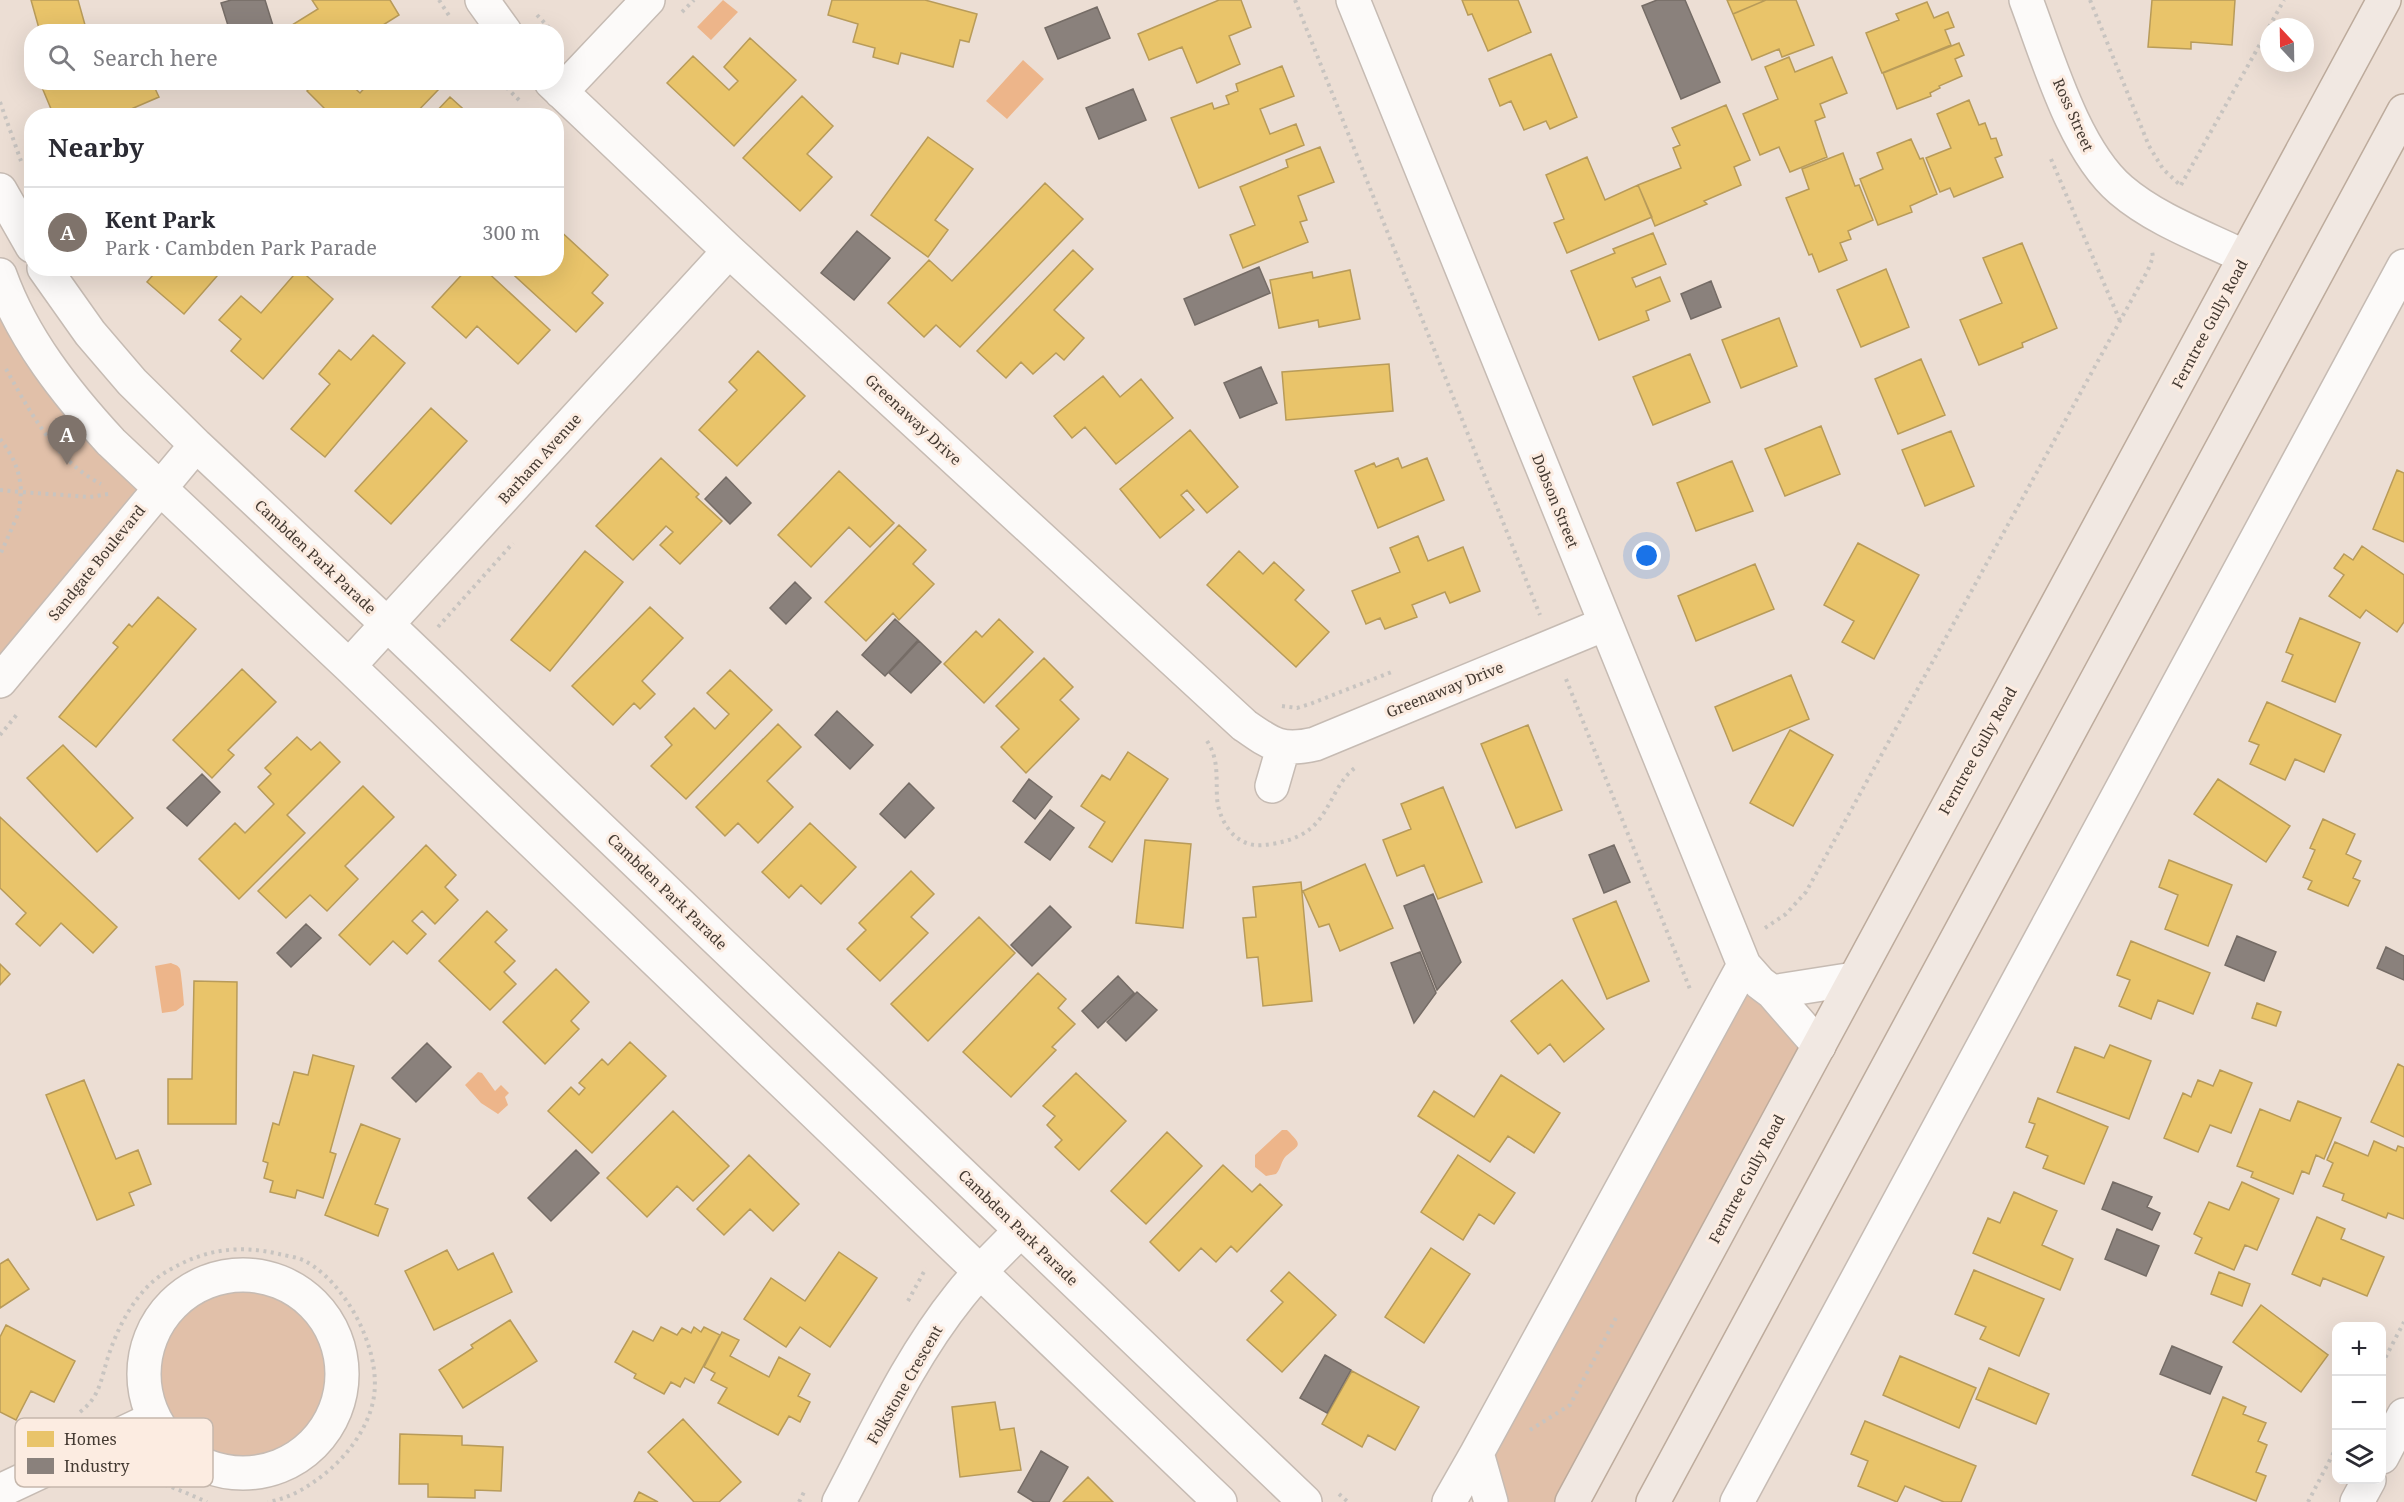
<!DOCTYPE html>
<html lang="en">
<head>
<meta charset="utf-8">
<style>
  :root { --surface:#fff; --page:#f2f2f3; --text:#2b2b33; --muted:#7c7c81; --line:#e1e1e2; --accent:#7f736b }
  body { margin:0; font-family:"Noto Serif",serif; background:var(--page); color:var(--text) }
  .controls { position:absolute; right:18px; bottom:18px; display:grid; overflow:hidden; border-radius:12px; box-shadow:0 6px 24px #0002 }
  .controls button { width:54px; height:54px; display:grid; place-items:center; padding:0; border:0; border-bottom:2px solid var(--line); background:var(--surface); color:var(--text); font:30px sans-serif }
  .compass { position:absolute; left:2260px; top:18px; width:54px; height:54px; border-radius:50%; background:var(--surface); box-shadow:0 6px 24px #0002; rotate:338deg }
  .you { position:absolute; left:1647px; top:556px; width:21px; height:21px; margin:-15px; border:4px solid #fff; border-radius:50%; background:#1a73e8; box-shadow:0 0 0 9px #1a73e833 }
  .badge { display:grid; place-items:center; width:39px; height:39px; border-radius:50%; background:var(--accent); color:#fff; font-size:20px; font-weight:700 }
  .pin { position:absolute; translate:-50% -50px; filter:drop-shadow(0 2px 3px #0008) }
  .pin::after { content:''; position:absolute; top:32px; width:21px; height:18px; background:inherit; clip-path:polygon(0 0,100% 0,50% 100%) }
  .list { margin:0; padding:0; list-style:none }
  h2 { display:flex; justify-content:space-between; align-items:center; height:78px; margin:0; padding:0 24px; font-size:26px }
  h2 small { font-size:20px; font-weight:400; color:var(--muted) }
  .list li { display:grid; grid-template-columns:39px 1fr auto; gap:18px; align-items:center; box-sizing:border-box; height:90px; padding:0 24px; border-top:2px solid var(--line) }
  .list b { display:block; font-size:22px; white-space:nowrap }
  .list p { margin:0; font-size:20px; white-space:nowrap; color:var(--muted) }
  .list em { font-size:20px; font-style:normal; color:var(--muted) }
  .icon { flex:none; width:33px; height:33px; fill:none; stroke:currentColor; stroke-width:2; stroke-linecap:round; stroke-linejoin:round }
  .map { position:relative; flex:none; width:2404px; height:1502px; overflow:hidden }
  .search { position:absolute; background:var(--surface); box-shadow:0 6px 24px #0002; left:24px; top:24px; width:540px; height:66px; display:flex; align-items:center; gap:15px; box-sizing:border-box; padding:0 21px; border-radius:24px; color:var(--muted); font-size:22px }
  .panel { position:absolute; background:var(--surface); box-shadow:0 6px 24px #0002; left:24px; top:108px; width:540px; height:168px; border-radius:24px }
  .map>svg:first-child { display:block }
</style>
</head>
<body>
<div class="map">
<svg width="2404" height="1502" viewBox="0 0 2404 1502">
  <rect width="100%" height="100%" fill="#ecded4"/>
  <path fill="#e1c0a9" d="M0 275 158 488 0 681Z
    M1744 965 1819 1046 1572 1502H1491L1477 1453Z
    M144 1374a99 99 0 1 1 198 0a99 99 0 1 1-198 0Z"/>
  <path fill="#edb58a" d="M723 0 738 12 711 40 697 27Z
    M1023 60 1044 79 1007 119 986 101Z
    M171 963C175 965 178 965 180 969 181 972 184 1001 184 1005L176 1011 162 1013 155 966Z
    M478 1072 482 1073 495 1091 501 1085 509 1093 505 1097 508 1105 498 1114 481 1103 465 1085Z
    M1282 1130H1287C1303 1146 1300 1144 1286 1156 1281 1161 1281 1169 1276 1174L1266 1176 1255 1167V1155Z"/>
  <path fill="#e9c46a" stroke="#b89b59" stroke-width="1.5" d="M31 0H78L87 32H40Z
    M312 0H390L399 15 372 32H296L292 25 318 9Z
    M832 0H925L977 14 969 42 960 40 953 67 901 53 898 64 873 57 875 48 853 42 858 24 828 15Z
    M1219 0H1241L1251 27 1229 36 1240 64 1197 83 1182 47 1149 60 1138 34Z
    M1462 0H1518L1531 32 1488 51 1472 14 1468 15Z
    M1727 0H1766L1733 14Z
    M1766 0H1796L1814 45 1782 57 1779 49 1752 60 1733 14Z
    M2152 0H2235L2232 45 2191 42V49L2148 47Z
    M1927 2 1934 18 1948 12 1954 27 1945 30 1951 45 1882 73 1866 33 1899 20 1896 14Z
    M750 38 796 80 734 146 667 83 693 56 729 90 738 81 724 67Z
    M1959 43 1964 55 1955 59 1962 76 1939 86 1940 88 1930 93 1931 96 1897 109 1883 73Z
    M1551 54 1577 117 1550 129 1546 121 1524 130 1511 101 1500 106 1489 79Z
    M1789 57 1795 72 1832 57 1847 93 1820 104 1825 117 1815 121 1827 157 1790 172 1779 147 1760 155 1743 114 1778 99 1765 67Z
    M1282 66 1294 96 1260 109 1270 134 1296 124 1304 145 1199 188 1171 118 1212 103 1214 109 1229 104 1226 96 1238 91 1236 84Z
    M46 82H83L84 87 96 82H152L159 97 115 116H54L41 85Z
    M315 82H348L360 93 370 82H432L439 89 413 116H332L307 91Z
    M802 96 833 126 807 154 832 177 800 211 743 158Z
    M450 97 471 116H432Z
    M1969 100 1979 125 1985 123 1991 139 1996 138 2002 155 1995 158 2003 177 1954 197 1950 188 1940 192 1926 158 1951 148 1937 114Z
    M1726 105 1750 160 1734 167 1741 185 1704 201 1707 204 1655 226 1638 185 1681 168 1673 148 1680 145 1672 128Z
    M928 137 973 169 935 220 948 230 928 257 871 215Z
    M1911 139 1920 159 1923 158 1937 194 1910 206 1912 212 1878 225 1860 179 1883 169 1877 153Z
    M1320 147 1334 182 1298 196 1307 220 1300 222 1308 242 1243 268 1230 235 1255 225 1240 187 1288 167 1286 160Z
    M1843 153 1855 186 1859 185 1873 220 1848 231 1851 239 1840 243 1847 260 1819 272 1812 254 1809 255 1786 198 1809 189 1802 169Z
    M1587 157 1605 200 1638 185 1652 217 1567 253 1554 223 1564 219 1546 175Z
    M1045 183 1083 219 960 347 936 325 924 337 888 303 929 260 952 281Z
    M556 227 608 275 592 293 603 303 576 332 506 268H556Z
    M1653 233 1666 264 1632 278 1636 287 1660 277 1670 301 1646 311 1649 320 1599 340 1571 271 1615 253 1613 249Z
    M2022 243 2057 328 2022 343 2023 347 1979 365 1960 320 2002 303 1983 258Z
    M1073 250 1093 269 1054 310 1084 338 1064 360 1056 353 1033 374 1021 362 1006 378 977 351Z
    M159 268H224L184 314 147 282Z
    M468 268H483L550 330 518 364 477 326 466 338 432 307Z
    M299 269 333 299 263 379 231 351 241 339 219 320 241 296 261 313Z
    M1886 269 1909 327 1861 347 1837 290Z
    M1350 270 1360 319 1319 327 1318 320 1279 328 1270 280 1312 272 1313 278Z
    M1779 318 1797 366 1741 388 1722 340Z
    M373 335 405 363 325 457 291 429 330 384 319 374 339 350 351 360Z
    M758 351 805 396 737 466 699 430 737 390 729 382Z
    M1690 354 1710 402 1653 425 1633 377Z
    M1921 359 1945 415 1898 434 1875 379Z
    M1389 364 1393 411 1286 420 1282 372Z
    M1103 376 1120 397 1141 379 1173 418 1116 464 1085 427 1072 438 1054 416Z
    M431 408 467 441 391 524 355 491Z
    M1821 426 1840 474 1785 496 1765 449Z
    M1190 430 1238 487 1207 513 1187 490 1181 495 1194 510 1160 538 1120 489Z
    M1951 431 1974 486 1925 506 1902 450Z
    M661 458 699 494 696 497 722 521 680 564 660 545 673 532 666 526 633 560 596 526Z
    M1398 458 1402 468 1427 458 1444 500 1378 528 1355 471 1374 463 1376 467Z
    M1732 461 1753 511 1696 531 1677 483Z
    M2397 470 2404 473V542L2373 529Z
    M839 471 894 523 870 547 849 527 811 567 778 535Z
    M899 525 926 550 913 564 934 584 899 620 893 613 866 641 825 602Z
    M1418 536 1428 561 1463 547 1480 591 1450 603 1445 592 1412 605 1417 617 1385 629 1380 618 1366 624 1352 591 1400 572 1390 548Z
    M1858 543 1919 575 1874 659 1842 642 1854 621 1824 605Z
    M2362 546 2404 575V622L2397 632 2366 610 2360 618 2329 596 2344 575 2334 568 2344 554 2353 560Z
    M585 551 623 582 550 671 511 640Z
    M1239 551 1263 574 1274 562 1304 590 1295 600 1329 632 1296 667 1207 585Z
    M1755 564 1774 609 1696 641 1678 596Z
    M158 597 196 629 96 747 59 717 118 647 113 643 129 624 132 627Z
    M650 607 683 638 642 681 655 694 640 709 634 703 613 725 572 686Z
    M2300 618 2360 643 2335 702 2282 681 2293 655 2286 652Z
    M999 619 1033 652 984 703 944 664 976 631 982 637Z
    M1044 658 1073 687 1060 700 1079 719 1026 773 1001 747 1019 729 996 706Z
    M242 669 276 702 228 750 234 755 212 778 173 740Z
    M730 670 772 710 686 799 651 766 672 745 665 737 694 708 715 729 729 714 707 693Z
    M1791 675 1809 719 1733 751 1715 707Z
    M2267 702 2341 735 2324 772 2295 759 2285 780 2250 764 2259 745 2249 741Z
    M778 724 801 747 767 781 793 807 758 843 738 823 725 836 696 807Z
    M1528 725 1562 810 1516 828 1481 744Z
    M1790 730 1833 755 1793 826 1750 803Z
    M297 737 311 750 320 742 340 762 287 815 305 833 239 899 199 859 235 823 245 833 274 804 258 787 271 774 265 768Z
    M63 745 133 818 97 852 27 778Z
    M1128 752 1168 779 1112 862 1089 847 1105 822 1081 806 1102 775 1110 780Z
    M2218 779 2290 826 2266 862 2194 814Z
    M363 786 394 817 345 866 358 879 327 911 310 895 286 918 258 891Z
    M1443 787 1482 882 1438 899 1424 865 1397 876 1383 840 1411 829 1401 804Z
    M0 817 117 927 93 953 61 923 40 946 16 924 26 913 0 888Z
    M2323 819 2355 834 2346 854 2361 861 2353 878 2360 881 2348 906 2308 889 2312 881 2303 877 2315 850 2310 848Z
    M810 823 856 867 821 904 801 885 789 898 762 872Z
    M1145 840 1191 844 1183 928 1136 923Z
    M426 845 456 875 445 887 458 900 435 924 422 911 412 921 426 934 407 954 393 941 370 965 339 935Z
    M2169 860 2232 885 2208 946 2165 929 2178 895 2159 887Z
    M1365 864 1393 928 1340 951 1329 924 1319 927 1303 891Z
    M911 871 934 894 911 917 928 933 880 981 847 949 866 930 859 923Z
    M1301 882 1312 1001 1263 1006 1258 957 1247 958 1243 918 1256 917 1253 887Z
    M1616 901 1649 981 1607 999 1573 919Z
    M487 911 507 930 495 942 515 961 504 972 516 984 490 1010 439 961Z
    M979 917 1015 953 928 1041 891 1004Z
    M2131 941 2210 973 2193 1014 2158 1000 2151 1019 2119 1006 2130 980 2117 975Z
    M0 964 10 974 0 985Z
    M556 969 589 1002 571 1021 579 1029 545 1064 503 1022Z
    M1038 973 1066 999 1058 1008 1075 1024 1052 1047 1056 1050 1011 1097 963 1052Z
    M1562 980 1604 1029 1564 1062 1550 1044 1538 1054 1511 1021Z
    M194 981 237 982 236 1124H168V1079H192Z
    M2257 1003 2281 1012 2276 1026 2252 1018Z
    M630 1042 666 1076 592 1153 548 1111 571 1087 579 1095 585 1088 579 1083 602 1059 608 1065Z
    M2110 1045 2151 1061 2129 1119 2057 1092 2075 1047 2104 1058Z
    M313 1055 354 1066 330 1152 336 1154 323 1198 297 1190 295 1198 270 1192 273 1181 264 1178 268 1163 263 1161 273 1123 279 1125 294 1072 308 1075Z
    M2398 1064 2404 1067V1137L2371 1122Z
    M2220 1070 2252 1083 2231 1133 2210 1125 2198 1152 2164 1138 2183 1093 2191 1097 2198 1080 2213 1086Z
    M1076 1073 1126 1121 1079 1170 1055 1147 1062 1140 1047 1125 1055 1116 1043 1106Z
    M1501 1075 1560 1113 1534 1153 1508 1136 1490 1162 1418 1116 1434 1091 1474 1117Z
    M84 1080 116 1159 138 1150 151 1184 129 1193 134 1205 97 1220 46 1095Z
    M2038 1098 2108 1127 2084 1184 2043 1168 2048 1156 2026 1147 2035 1124 2029 1122Z
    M2298 1101 2341 1118 2324 1159 2316 1155 2309 1174 2302 1171 2293 1194 2251 1177 2253 1172 2237 1166 2260 1109 2290 1121Z
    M673 1111 729 1166 693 1201 677 1186 647 1217 607 1178Z
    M361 1124 400 1139 375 1204 388 1209 378 1236 325 1215Z
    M1167 1132 1202 1166 1146 1224 1111 1191Z
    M2374 1141 2396 1151 2398 1146 2404 1148V1219L2388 1213 2386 1218 2342 1200 2344 1194 2323 1186 2333 1163 2327 1160 2335 1142 2368 1156Z
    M749 1155 799 1204 773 1231 750 1209 724 1235 697 1209Z
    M1458 1155 1515 1193 1494 1224 1479 1214 1463 1240 1421 1212Z
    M1223 1165 1252 1192 1260 1184 1282 1205 1237 1252 1231 1246 1216 1262 1201 1248 1179 1271 1150 1242Z
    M2242 1182 2279 1199 2257 1250 2245 1245 2234 1270 2195 1253 2202 1238 2194 1234 2209 1202 2229 1210Z
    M2014 1192 2057 1211 2042 1245 2073 1259 2060 1290 1973 1253 1988 1218 2000 1223Z
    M2317 1217 2345 1229 2341 1239 2384 1257 2367 1296 2323 1278 2320 1286 2292 1274Z
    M1431 1248 1470 1274 1424 1343 1385 1317Z
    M447 1250 458 1270 493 1253 512 1292 434 1330 405 1271Z
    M839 1252 877 1278 830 1347 800 1327 786 1347 744 1319 771 1278 805 1301Z
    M8 1259 29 1289 0 1308V1264Z
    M1974 1270 2044 1299 2019 1356 1980 1339 1986 1327 1955 1314Z
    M1289 1272 1336 1315 1282 1372 1247 1340 1283 1302 1271 1291Z
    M2219 1272 2250 1284 2242 1306 2211 1294Z
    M2261 1305 2328 1355 2301 1392 2233 1342Z
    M510 1320 537 1361 463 1408 439 1370 473 1348 471 1345Z
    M6 1325 75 1361 54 1402 31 1391 16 1420 0 1412V1337Z
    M661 1327 677 1335 682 1328 691 1333 694 1327 701 1332 704 1327 720 1335 694 1383 685 1378 680 1387 671 1382 664 1394 634 1378 636 1374 615 1362 633 1331 653 1341Z
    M722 1332 739 1340 730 1356 769 1377 779 1357 810 1374 798 1396 810 1402 800 1422 789 1416 778 1435 718 1403 727 1388 711 1380 715 1373 704 1367Z
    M1900 1356 1976 1388 1959 1428 1883 1395Z
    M1989 1368 2049 1394 2036 1424 1976 1399Z
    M1352 1371 1419 1407 1395 1450 1368 1435 1362 1447 1322 1424Z
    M2223 1397 2246 1407 2243 1414 2266 1423 2258 1441 2267 1445 2256 1472 2266 1476 2256 1501 2192 1475Z
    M995 1402 1000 1430 1014 1428 1021 1470 960 1477 952 1407Z
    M683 1419 741 1482 719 1502H694L648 1452Z
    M1865 1421 1976 1466 1961 1502H1944L1905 1486 1897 1502 1858 1486 1868 1461 1851 1454Z
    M400 1434 462 1436V1445L503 1447 501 1491 475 1490V1498L428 1497V1484H399Z
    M1088 1477 1113 1502H1063Z
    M639 1492 658 1502H634Z"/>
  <path fill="#8a817c" stroke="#756c66" stroke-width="1.5" d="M231 0H265L275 32H230L221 3Z
    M1657 0H1685L1720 82 1681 99 1642 6Z
    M1097 7 1110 38 1058 59 1045 28Z
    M1133 89 1146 120 1099 139 1086 108Z
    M857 231 890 258 854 300 821 273Z
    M1259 267 1270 293 1195 325 1184 299Z
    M1711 281 1721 307 1691 319 1681 294Z
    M1261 367 1277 403 1240 418 1224 383Z
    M726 477 751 503 730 524 705 499Z
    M795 582 811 598 786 624 770 608Z
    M895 619 918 640 885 676 862 655Z
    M919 641 941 662 911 693 889 673Z
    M837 711 873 745 850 769 815 735Z
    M202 774 220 792 187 826 167 808Z
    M1029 779 1052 797 1035 819 1013 801Z
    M909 783 934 808 905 838 880 814Z
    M1050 810 1074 828 1050 860 1025 842Z
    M1614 845 1630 882 1604 893 1589 855Z
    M1433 894 1461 962 1437 990 1404 906Z
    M1050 906 1071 927 1032 966 1011 945Z
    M306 924 321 938 291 967 277 953Z
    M2237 936 2276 952 2264 981 2225 965Z
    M2386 947 2404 956V980L2377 968Z
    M1420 952 1436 993 1414 1023 1391 963Z
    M1118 976 1134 993 1098 1028 1082 1011Z
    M1137 992 1157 1010 1126 1041 1107 1022Z
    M427 1043 451 1067 416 1102 392 1078Z
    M576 1150 599 1173 551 1221 528 1198Z
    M2113 1182 2152 1197 2147 1207 2160 1213 2152 1230 2102 1209Z
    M2117 1229 2159 1246 2146 1276 2105 1259Z
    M2172 1346 2222 1367 2210 1394 2160 1374Z
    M1325 1355 1351 1370 1327 1413 1300 1398Z
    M1041 1451 1068 1467 1049 1502H1034L1018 1492Z"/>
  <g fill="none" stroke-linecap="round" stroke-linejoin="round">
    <defs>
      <path id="minor" d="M482 0 505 32
        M1353 0 1744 965 1760 983 1772 992 1819 1046
        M2026 0C2048 58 2074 150 2121 190 2156 220 2204 237 2245 257
        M551 82 729 251 1244 725C1271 744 1281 752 1315 744L1605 624
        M561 92 648 0
        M0 190 32 246
        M44 268 90 333 132 382 196 445 388 625 1305 1502
        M0 275C23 339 66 393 111 442L349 666 1220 1502
        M349 666 729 251
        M0 681 196 445
        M1272 786 1283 748
        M1772 992 1854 979
        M144 1374a99 99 0 1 1 198 0a99 99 0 1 1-198 0Z
        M2382 1457 2404 1415
        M0 1491 153 1419
        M839 1502C876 1432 910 1357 960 1295 978 1272 1000 1252 1020 1231
        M1449 1502 1477 1453
        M1491 1502 1477 1453 1744 965
        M1737 1502 2404 266
        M2357 1502 2369 1480"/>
      <path id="major" d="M1572 1502 2384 0
        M1653 1502 2404 111"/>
    </defs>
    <use href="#minor" stroke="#c6bbb3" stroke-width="36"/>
    <use href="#major" stroke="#bdab9c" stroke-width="36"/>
    <path stroke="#c8c4c0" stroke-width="4" stroke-dasharray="3 4.5" stroke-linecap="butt" d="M439 0 450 17
      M1295 0 1540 615
      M2090 0 2149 146 2163 169 2180 185
      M682 12 694 0
      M537 15 553 32
      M2269 27 2284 0
      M501 82 522 103
      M0 102 21 161
      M2051 159 2120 321
      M2181 185 2269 28
      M6 369C30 412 56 461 101 484
      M0 439C13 456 20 470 21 492L90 497 108 494
      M0 490 21 492 19 512 0 555
      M438 627 513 543
      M1566 679 1690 989
      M1282 706 1297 708 1310 704 1394 671
      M0 735 19 712
      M1207 741C1219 759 1216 777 1217 798 1219 822 1236 848 1263 845 1278 844 1298 839 1310 829 1331 812 1334 783 1356 767
      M1765 928 1786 914 1806 892 2148 270 2153 257 2152 251
      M908 1301 926 1268
      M2382 1364 2404 1322
      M80 1412C100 1397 101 1379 108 1357 118 1326 137 1289 166 1272 202 1250 237 1244 279 1254 287 1256 297 1257 305 1261 346 1283 381 1349 374 1396 370 1425 349 1454 327 1472 310 1486 291 1498 268 1502
      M1530 1430 1570 1405 1618 1314
      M113 1479C147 1474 177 1489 207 1502
      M1339 1494 1348 1502
      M799 1502 804 1492
      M2308 1502 2336 1448"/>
    <use href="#minor" stroke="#fcfaf9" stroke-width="33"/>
    <use href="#major" stroke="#f1e8e2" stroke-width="33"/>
  </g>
  <g text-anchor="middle" stroke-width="6" stroke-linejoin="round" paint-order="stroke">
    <g font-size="15" fill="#443a32" stroke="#fcece1">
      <text transform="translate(2073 115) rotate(66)" y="5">Ross Street</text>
      <text transform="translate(2210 324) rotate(-62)" y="5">Ferntree Gully Road</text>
      <text transform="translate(913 420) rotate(43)" y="5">Greenaway Drive</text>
      <text transform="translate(540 459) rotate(-48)" y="5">Barham Avenue</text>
      <text transform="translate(1555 501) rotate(68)" y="5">Dobson Street</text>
      <text transform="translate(315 557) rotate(43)" y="5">Cambden Park Parade</text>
      <text transform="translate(97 563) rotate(-51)" y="5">Sandgate Boulevard</text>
      <text transform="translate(1445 690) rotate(-22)" y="5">Greenaway Drive</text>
      <text transform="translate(1978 751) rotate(-61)" y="5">Ferntree Gully Road</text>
      <text transform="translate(667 892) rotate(44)" y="5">Cambden Park Parade</text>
      <text transform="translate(1747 1179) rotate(-62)" y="5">Ferntree Gully Road</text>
      <text transform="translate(1018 1228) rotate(44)" y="5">Cambden Park Parade</text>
      <text transform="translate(905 1385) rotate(-60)" y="5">Folkstone Crescent</text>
    </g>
  </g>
  <rect x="15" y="1418" width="198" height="69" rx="9" fill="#fcece1" stroke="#c5b7ac" stroke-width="1.5"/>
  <rect x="27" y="1431" width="27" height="16" fill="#e9c46a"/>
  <rect x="27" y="1458" width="27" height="16" fill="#8a817c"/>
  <g font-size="16" fill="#443a32">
    <text x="64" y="1445">Homes</text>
    <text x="64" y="1472">Industry</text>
  </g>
</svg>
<div class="controls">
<button>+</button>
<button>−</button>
<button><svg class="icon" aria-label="layers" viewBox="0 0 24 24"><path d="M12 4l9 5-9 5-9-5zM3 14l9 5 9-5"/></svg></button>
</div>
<svg class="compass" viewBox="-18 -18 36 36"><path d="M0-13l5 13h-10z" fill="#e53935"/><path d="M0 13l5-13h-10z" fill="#7c7c81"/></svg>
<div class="you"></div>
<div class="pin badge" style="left:67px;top:465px">A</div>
<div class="search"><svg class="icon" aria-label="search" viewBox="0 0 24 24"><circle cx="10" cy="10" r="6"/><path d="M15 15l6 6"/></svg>Search here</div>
<section class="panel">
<h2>Nearby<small></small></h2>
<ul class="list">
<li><span class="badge">A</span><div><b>Kent Park</b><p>Park · Cambden Park Parade</p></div><em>300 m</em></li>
</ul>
</section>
</div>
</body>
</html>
